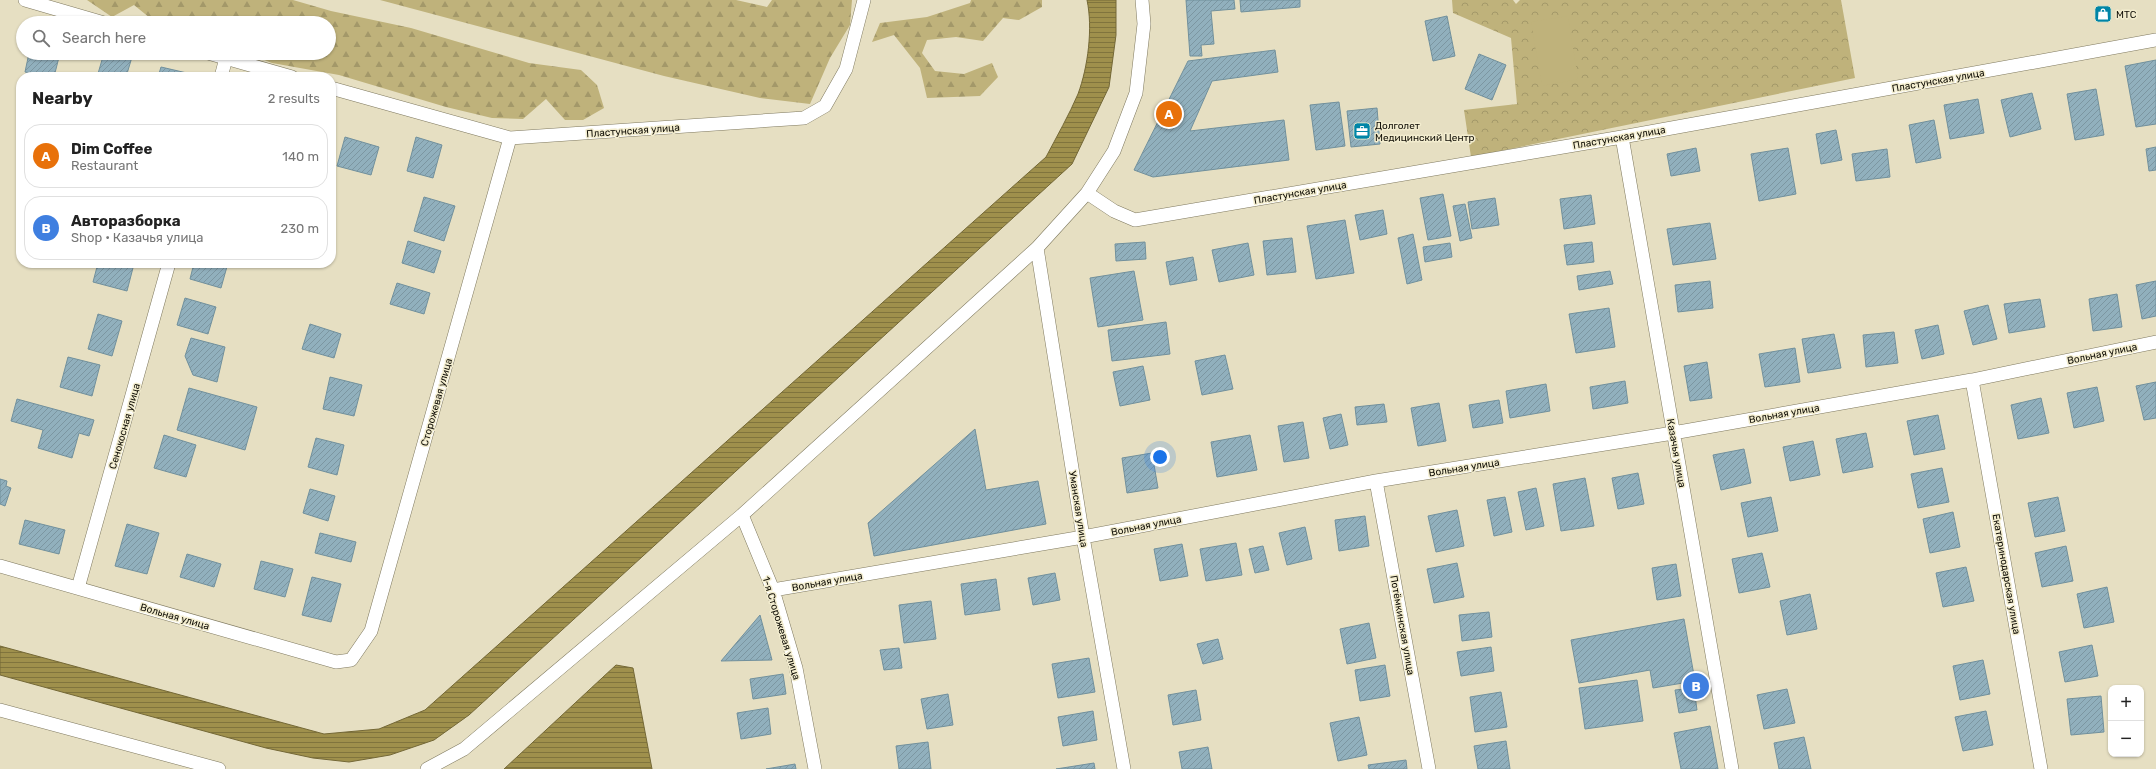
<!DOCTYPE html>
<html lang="en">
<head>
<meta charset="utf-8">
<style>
  :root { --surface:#fff; --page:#f2f2f2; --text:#222; --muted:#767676; --line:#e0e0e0; --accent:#0085a7 }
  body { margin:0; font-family:Rubik,sans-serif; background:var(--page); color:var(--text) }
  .controls { position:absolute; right:12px; bottom:12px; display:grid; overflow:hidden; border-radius:8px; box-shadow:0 1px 3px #0004 }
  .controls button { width:36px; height:36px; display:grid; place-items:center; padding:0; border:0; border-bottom:1px solid var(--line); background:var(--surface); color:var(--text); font:20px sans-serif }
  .you { position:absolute; left:1160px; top:457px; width:14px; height:14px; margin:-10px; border:3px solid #fff; border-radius:50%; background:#1a73e8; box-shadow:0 0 0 6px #1a73e833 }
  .badge { display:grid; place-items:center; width:26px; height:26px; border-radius:50%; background:var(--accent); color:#fff; font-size:13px; font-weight:700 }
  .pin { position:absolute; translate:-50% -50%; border:2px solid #fff; box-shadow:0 1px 4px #0006 }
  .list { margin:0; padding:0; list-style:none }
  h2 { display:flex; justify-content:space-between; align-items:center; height:52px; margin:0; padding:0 16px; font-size:17px }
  h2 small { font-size:13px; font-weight:400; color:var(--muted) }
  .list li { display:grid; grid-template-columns:26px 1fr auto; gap:12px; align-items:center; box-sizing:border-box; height:64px; margin:0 8px 8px; padding:0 8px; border:1px solid var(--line); border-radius:16px }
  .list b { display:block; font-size:15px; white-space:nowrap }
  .list p { margin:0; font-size:13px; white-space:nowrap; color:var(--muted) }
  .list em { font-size:13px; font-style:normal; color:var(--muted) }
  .icon { flex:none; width:22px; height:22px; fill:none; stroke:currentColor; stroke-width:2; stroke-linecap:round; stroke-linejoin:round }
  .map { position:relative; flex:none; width:2156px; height:769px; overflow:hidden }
  .search { position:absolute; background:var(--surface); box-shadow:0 1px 3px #0004; left:16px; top:16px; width:320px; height:44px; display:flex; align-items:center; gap:10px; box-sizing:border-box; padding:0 14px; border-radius:22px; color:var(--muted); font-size:15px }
  .panel { position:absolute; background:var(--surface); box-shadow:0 1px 3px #0004; left:16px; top:72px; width:320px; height:196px; border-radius:16px }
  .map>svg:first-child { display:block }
</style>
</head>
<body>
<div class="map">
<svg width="2156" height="769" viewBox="0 0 2156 769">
  <defs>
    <pattern id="forest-firs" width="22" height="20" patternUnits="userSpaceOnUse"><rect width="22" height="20" fill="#bfb27b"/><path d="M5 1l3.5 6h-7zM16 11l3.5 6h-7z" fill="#a39869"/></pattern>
    <pattern id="park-crowns" width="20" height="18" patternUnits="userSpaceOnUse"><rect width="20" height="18" fill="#bfb27b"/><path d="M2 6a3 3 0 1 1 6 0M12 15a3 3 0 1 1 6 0" fill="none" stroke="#a39869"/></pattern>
    <pattern id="water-rules" width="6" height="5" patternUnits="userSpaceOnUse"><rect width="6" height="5" fill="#9f904c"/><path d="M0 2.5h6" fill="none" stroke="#80743d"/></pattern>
    <pattern id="building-hatch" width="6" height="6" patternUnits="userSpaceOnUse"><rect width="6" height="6" fill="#91b0bd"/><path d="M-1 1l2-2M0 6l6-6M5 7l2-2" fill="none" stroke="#7c96a1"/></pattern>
  </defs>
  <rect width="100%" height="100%" fill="#e6dfc2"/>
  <path fill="url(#forest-firs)" d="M87 0H293L331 11 411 28 529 63 581 70 597 85 604 108 583 120H565L546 99 523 119 492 118 446 107 339 75 272 63 246 53H329V23H162L150 18 134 5 112 17Z
    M380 0H736L767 7 772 0H852L850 25 830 58 810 104 760 98 664 76Z
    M971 0H1042V7L1019 20 1003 18 983 41 956 37 927 40 922 53 935 71 964 74 992 63 998 77 980 96 927 98 920 68 894 35 872 42 880 23 927 17 970 3Z"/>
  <path fill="url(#park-crowns)" d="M1452 0H1513L1516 4 1520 0H1841L1855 78 1471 157 1464 110 1517 104 1511 38 1453 13Z"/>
  <path fill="#bfb27b" d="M1568 16 1578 79 1542 86 1531 22Z"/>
  <path fill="url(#water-rules)" stroke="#746836" d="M1087 0H1116V35L1109 87 1072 164 469 715 434 740 390 755 349 762 313 758 266 748 0 675V646L324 734 379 729 425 710 1046 157C1057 136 1069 115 1078 94 1088 67 1093 28 1087 0Z
    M616 665 633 668 652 769H504Z"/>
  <path fill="url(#building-hatch)" stroke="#71909c" d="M1186 0H1234L1235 9 1211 11 1214 44 1201 45 1202 56H1190Z
    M1240 0H1300V7L1241 12Z
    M1447 16 1455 56 1433 61 1425 21Z
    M1275 50 1278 72 1212 81 1190 131 1284 120 1289 160 1153 177 1134 170 1188 61Z
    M29 53H60L54 77 25 72Z
    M104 53H117L132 57 126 77H97Z
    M1479 54 1506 65 1492 100 1465 89Z
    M2156 60V124L2136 127 2125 66Z
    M161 67 187 73 186 77H158Z
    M2096 89 2104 135 2075 140 2067 94Z
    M2032 93 2041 129 2010 137 2001 100Z
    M1978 99 1984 133 1950 139 1944 105Z
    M1339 102 1345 146 1316 150 1310 105Z
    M1377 108 1380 144 1351 147 1347 111Z
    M1934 120 1941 158 1916 163 1909 125Z
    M1836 130 1842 160 1821 164 1816 134Z
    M345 137 379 147 371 175 337 166Z
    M416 137 442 145 433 178 407 171Z
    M2156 147V170L2149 171 2146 149Z
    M1696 148 1700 171 1671 176 1667 154Z
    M1788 148 1796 194 1759 201 1751 154Z
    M1887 149 1890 177 1856 181 1852 154Z
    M1443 194 1451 236 1428 240 1420 198Z
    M1591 195 1595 224 1564 229 1560 199Z
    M424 197 455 206 444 241 414 231Z
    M1495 198 1499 225 1472 229 1468 202Z
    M1465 204 1472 238 1460 241 1453 206Z
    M1383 210 1387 234 1360 240 1355 215Z
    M1345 220 1354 273 1316 279 1307 226Z
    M1710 223 1716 259 1673 265 1667 229Z
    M1413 234 1422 280 1407 284 1398 238Z
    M1292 238 1296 272 1267 275 1263 241Z
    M408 241 441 251 434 273 402 263Z
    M1145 242 1146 259 1116 261 1115 244Z
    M1592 242 1594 262 1567 265 1564 245Z
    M1248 243 1254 275 1219 282 1212 250Z
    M1450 243 1452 257 1425 262 1423 247Z
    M1193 257 1197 280 1170 285 1166 262Z
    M98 263 134 264 127 291 93 282Z
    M194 263H228L221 288 190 279Z
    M1134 271 1143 320 1098 327 1090 278Z
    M1610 271 1613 284 1579 290 1577 276Z
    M1710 281 1713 308 1678 312 1675 285Z
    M2156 281V316L2142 319 2136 285Z
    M397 283 430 293 424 314 390 304Z
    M2117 294 2122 327 2093 331 2089 299Z
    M185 298 216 307 208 334 177 325Z
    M2040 299 2045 327 2009 333 2004 304Z
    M1988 305 1997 339 1973 345 1964 311Z
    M1609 308 1615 347 1576 353 1569 314Z
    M98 314 122 321 112 356 88 349Z
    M1166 322 1170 354 1112 361 1108 330Z
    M310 324 341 334 334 358 302 349Z
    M1938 325 1944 354 1922 359 1915 330Z
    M1894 332 1898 363 1866 367 1863 335Z
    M1834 334 1841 368 1808 373 1802 339Z
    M191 338 225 347 217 382 193 375 185 356Z
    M1795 348 1800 382 1765 387 1759 354Z
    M1225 355 1233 389 1202 395 1195 361Z
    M68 357 100 365 92 396 60 387Z
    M1707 362 1712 398 1690 401 1684 366Z
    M1143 366 1150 400 1120 406 1113 372Z
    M330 377 362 385 354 416 323 409Z
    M1625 381 1628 403 1593 409 1590 387Z
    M2156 382V418L2144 420 2136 386Z
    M1546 384 1550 411 1510 418 1506 391Z
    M2097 387 2104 421 2074 428 2067 393Z
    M189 388 257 407 245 450 177 430Z
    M2041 398 2049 433 2018 439 2011 405Z
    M17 399 94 420 89 436 79 433 72 458 38 448 43 430 11 421Z
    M1499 400 1503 423 1473 428 1469 405Z
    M1439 403 1446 441 1418 446 1411 408Z
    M1384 404 1387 422 1357 425 1355 407Z
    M1341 414 1348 445 1330 449 1323 418Z
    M1938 415 1945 449 1914 455 1907 421Z
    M1303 422 1309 458 1284 462 1278 426Z
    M975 429 986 490 1038 481 1046 524 874 556 868 523Z
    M1866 433 1873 467 1843 473 1836 439Z
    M164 435 196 445 186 477 154 468Z
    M1250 435 1257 470 1217 477 1211 442Z
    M316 438 344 445 337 475 308 467Z
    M1813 441 1820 475 1790 481 1783 447Z
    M1744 449 1751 483 1721 490 1713 455Z
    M1152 453 1158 488 1127 493 1122 458Z
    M1942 468 1949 502 1918 508 1911 474Z
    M1638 473 1644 504 1618 509 1612 478Z
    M1585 478 1594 526 1561 531 1553 484Z
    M0 479 7 481 6 486 11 488 5 506 0 504Z
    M1536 488 1544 526 1526 530 1518 492Z
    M310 489 335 496 328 521 303 513Z
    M1505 497 1512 532 1494 536 1487 500Z
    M1771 497 1778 531 1748 537 1741 503Z
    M2058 497 2065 531 2035 537 2028 503Z
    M1457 510 1464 546 1436 552 1428 516Z
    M1953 512 1960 547 1930 553 1923 519Z
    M1365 516 1369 546 1339 551 1335 520Z
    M25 520 65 530 59 554 19 544Z
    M127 524 159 533 147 574 115 566Z
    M1305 527 1312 559 1287 565 1279 533Z
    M320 533 356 542 351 562 315 553Z
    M1236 543 1242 575 1206 581 1200 549Z
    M1182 544 1188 576 1160 581 1154 549Z
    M1263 546 1269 570 1255 573 1249 549Z
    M2066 546 2073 581 2042 587 2035 553Z
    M1762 553 1770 587 1739 593 1732 559Z
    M187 554 221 564 214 587 180 577Z
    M261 561 293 569 285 597 254 589Z
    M1457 563 1464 597 1434 603 1427 569Z
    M1676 564 1681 596 1657 600 1652 568Z
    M1966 567 1974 601 1943 607 1936 573Z
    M1055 573 1060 600 1033 605 1028 578Z
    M312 577 341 584 331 622 302 615Z
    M996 579 1000 610 965 615 961 584Z
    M2107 587 2114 622 2084 628 2077 594Z
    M1810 594 1817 629 1787 635 1780 601Z
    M931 601 936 639 904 643 899 605Z
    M1489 612 1492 637 1462 641 1459 615Z
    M760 615 772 660 721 661Z
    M1684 619 1695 681 1653 688 1650 670 1579 683 1571 640Z
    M1369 623 1376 658 1347 664 1340 629Z
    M1218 639 1223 659 1203 664 1197 644Z
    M2092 645 2098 676 2065 682 2059 652Z
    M1491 647 1494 671 1461 676 1457 652Z
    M899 648 902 668 884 670 880 650Z
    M1089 658 1095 692 1058 698 1052 664Z
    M1983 660 1990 694 1960 700 1953 666Z
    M1385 665 1390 696 1360 701 1355 670Z
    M783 674 786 694 753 699 750 679Z
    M1637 680 1643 721 1585 729 1579 688Z
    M1694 688 1697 710 1679 713 1675 690Z
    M1787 689 1795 723 1764 729 1757 695Z
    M1196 690 1201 720 1173 725 1168 695Z
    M1501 692 1507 727 1475 732 1470 697Z
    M948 694 953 725 927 729 921 699Z
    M2101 696 2104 732 2071 735 2067 699Z
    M768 708 771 734 741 739 737 713Z
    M1093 711 1097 740 1063 746 1058 717Z
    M1986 711 1993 745 1963 751 1955 717Z
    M1359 717 1367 755 1338 761 1330 723Z
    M1710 726 1718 769H1681L1674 733Z
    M1804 737 1811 769H1779L1774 743Z
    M1506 741 1510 769H1478L1474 746Z
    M928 742 931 769H899L896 746Z
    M1208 747 1212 769H1182L1179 752Z
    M1406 760 1407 769H1369L1368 765Z
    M1094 763 1095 769H1056Z
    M795 764 796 769H766Z"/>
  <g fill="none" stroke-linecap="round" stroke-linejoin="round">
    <defs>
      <path id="street" d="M25 0 104 23
        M208 53 292 77
        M221 77 226 58
        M331 88 510 138 804 118 825 106 846 69 864 0
        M1622 137 1732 769
        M1087 193 1114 211 1135 220 1622 137 2156 40
        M1037 248 1083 537 1124 769
        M1972 380 2041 769
        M1376 481 1429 769
        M742 515 773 590 796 668 815 769
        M0 566 336 662 351 660 371 631 510 138
        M78 588 169 263
        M773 590 1083 537 1376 481 1673 433 1972 380 2156 342
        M0 710 219 769
        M427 769 464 749 742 515 1037 248 1087 193 1114 151 1136 93 1144 24 1142 0"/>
    </defs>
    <use href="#street" stroke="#7f795f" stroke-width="14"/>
    <use href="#street" stroke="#fff" stroke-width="13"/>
  </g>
  <defs>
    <symbol id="shop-square" viewBox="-11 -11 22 22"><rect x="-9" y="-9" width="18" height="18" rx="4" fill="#0085a7" stroke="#f3edcf"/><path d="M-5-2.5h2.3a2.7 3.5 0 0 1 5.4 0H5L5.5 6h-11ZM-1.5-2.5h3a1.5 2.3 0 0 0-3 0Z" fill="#fff"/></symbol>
    <symbol id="office-square" viewBox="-11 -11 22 22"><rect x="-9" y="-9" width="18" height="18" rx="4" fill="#0085a7" stroke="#f3edcf"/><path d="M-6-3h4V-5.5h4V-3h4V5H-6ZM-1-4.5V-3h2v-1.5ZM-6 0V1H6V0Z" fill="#fff"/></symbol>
  </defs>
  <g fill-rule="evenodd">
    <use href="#shop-square" x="2093" y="4" width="20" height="20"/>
    <use href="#office-square" x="1352" y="121" width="20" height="20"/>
  </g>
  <g text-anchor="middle" stroke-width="3" stroke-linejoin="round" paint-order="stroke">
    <g font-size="10" fill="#0e0c04" stroke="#f3edcf" text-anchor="start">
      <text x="2116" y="18">МТС</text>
      <text x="1375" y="129">Долголет<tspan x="1375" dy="12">Медицинский Центр</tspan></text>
    </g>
    <g font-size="10" fill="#0e0c04" stroke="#f3edcf">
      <text transform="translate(1938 80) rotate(-10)" y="4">Пластунская улица</text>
      <text transform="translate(633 130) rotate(-4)" y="4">Пластунская улица</text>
      <text transform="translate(1619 137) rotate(-10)" y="4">Пластунская улица</text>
      <text transform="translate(1300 192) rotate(-10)" y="4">Пластунская улица</text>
      <text transform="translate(2102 353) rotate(-12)" y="4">Вольная улица</text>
      <text transform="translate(436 402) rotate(-74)" y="4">Сторожевая улица</text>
      <text transform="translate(1784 413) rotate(-10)" y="4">Вольная улица</text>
      <text transform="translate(124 426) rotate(-74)" y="4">Сенокосная улица</text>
      <text transform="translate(1677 453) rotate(80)" y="4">Казачья улица</text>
      <text transform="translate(1464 467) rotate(-9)" y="4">Вольная улица</text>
      <text transform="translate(1079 509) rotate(81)" y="4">Уманская улица</text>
      <text transform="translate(1146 525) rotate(-11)" y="4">Вольная улица</text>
      <text transform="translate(2007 574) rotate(80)" y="4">Екатеринодарская улица</text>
      <text transform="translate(827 581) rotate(-10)" y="4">Вольная улица</text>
      <text transform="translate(175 616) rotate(16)" y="4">Вольная улица</text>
      <text transform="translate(1403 625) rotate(80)" y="4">Потёмкинская улица</text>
      <text transform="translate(782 628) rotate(73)" y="4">1-я Сторожевая улица</text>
    </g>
  </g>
</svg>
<div class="controls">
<button>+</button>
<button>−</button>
</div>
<div class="you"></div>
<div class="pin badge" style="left:1169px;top:114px;background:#e8710a">A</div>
<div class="pin badge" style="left:1696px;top:686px;background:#3f7fe0">B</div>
<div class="search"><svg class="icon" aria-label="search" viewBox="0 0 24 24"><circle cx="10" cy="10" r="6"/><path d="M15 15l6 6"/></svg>Search here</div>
<section class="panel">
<h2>Nearby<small>2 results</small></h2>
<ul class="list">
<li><span class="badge" style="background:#e8710a">A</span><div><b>Dim Coffee</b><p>Restaurant</p></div><em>140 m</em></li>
<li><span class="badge" style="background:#3f7fe0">B</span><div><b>Авторазборка</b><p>Shop · Казачья улица</p></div><em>230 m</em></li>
</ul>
</section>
</div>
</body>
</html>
